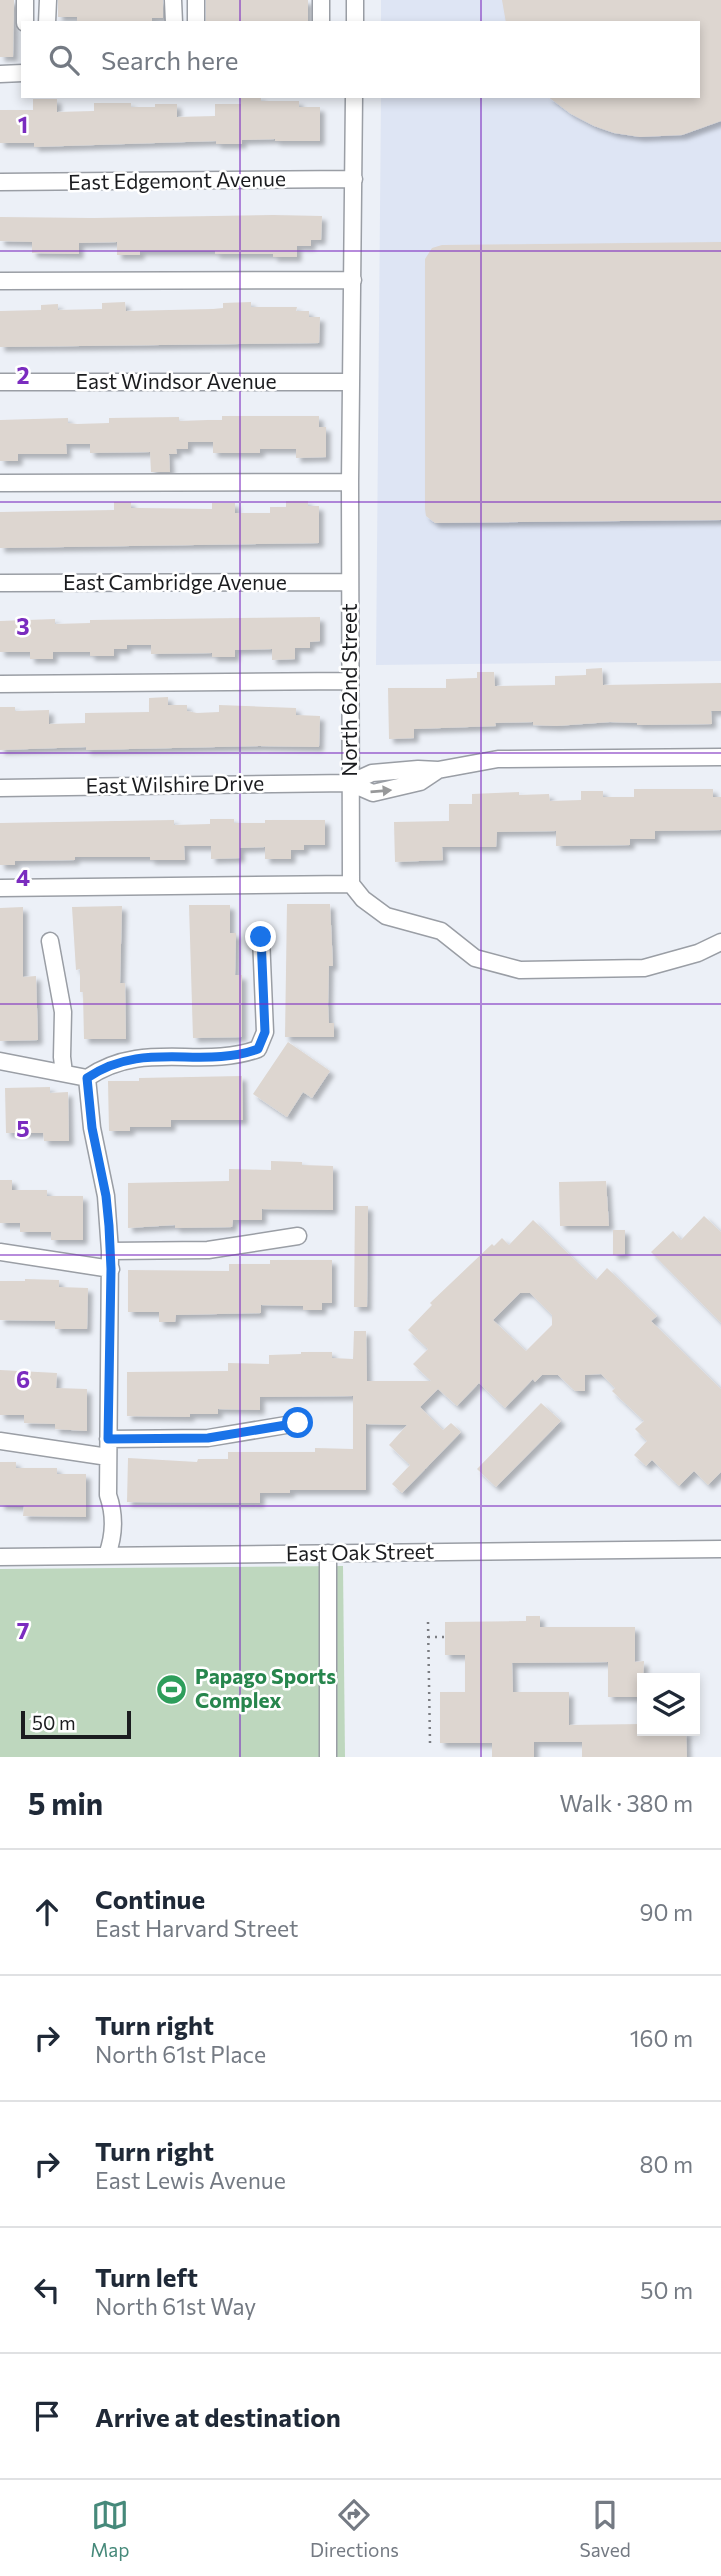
<!DOCTYPE html>
<html lang="en">
<head>
<meta charset="utf-8">
<style>
  :root { --surface:#fff; --page:#f2f2f3; --text:#1f2937; --muted:#747a83; --line:#e0e1e3; --accent:#46897a }
  body { margin:0; font-family:Commissioner,sans-serif; background:var(--page); color:var(--text) }
  .controls { position:absolute; right:21px; bottom:21px; display:grid; overflow:hidden; border-radius:0px; box-shadow:0 4px 10px #0003 }
  .controls button { width:63px; height:63px; display:grid; place-items:center; padding:0; border:0; border-bottom:2px solid var(--line); background:var(--surface); color:var(--text); font:35px sans-serif }
  .scale { position:absolute; left:21px; bottom:18px; width:110px; box-sizing:border-box; padding-left:7px; border:4px solid #1b1c1f; border-top:0; font-size:19px; line-height:24px; white-space:nowrap; color:#1b1c1f; -webkit-text-stroke:5px #fff; paint-order:stroke }
  .stop { position:absolute; width:21px; height:21px; margin:-16px; border:5px solid #1a73e8; border-radius:50%; background:#fff }
  .stop.end { background:#1a73e8; border-color:#fff; box-shadow:0 2px 7px #0008 }
  .list { margin:0; padding:0; list-style:none }
  h2 { display:flex; justify-content:space-between; align-items:center; height:91px; margin:0; padding:0 28px; font-size:30px }
  h2 small { font-size:23px; font-weight:400; color:var(--muted) }
  .list li { display:grid; grid-template-columns:46px 1fr auto; gap:21px; align-items:center; box-sizing:border-box; height:126px; padding:0 28px; border-top:2px solid var(--line) }
  .list b { display:block; font-size:26px; white-space:nowrap }
  .list p { margin:0; font-size:23px; white-space:nowrap; color:var(--muted) }
  .list em { font-size:23px; font-style:normal; color:var(--muted) }
  .icon { flex:none; width:38px; height:38px; fill:none; stroke:currentColor; stroke-width:2; stroke-linecap:round; stroke-linejoin:round }
  .map { position:relative; flex:none; width:721px; height:1757px; overflow:hidden }
  .search { position:absolute; background:var(--surface); box-shadow:0 4px 10px #0003; left:21px; right:21px; top:21px; height:77px; display:flex; align-items:center; gap:18px; box-sizing:border-box; padding:0 24px; border-radius:0px; color:var(--muted); font-size:26px }
  .sheet { height:721px; background:var(--surface) }
  nav { display:flex; justify-content:space-around; align-items:center; box-sizing:border-box; height:98px; border-top:2px solid var(--line); background:var(--surface); font-size:19px; color:var(--muted) }
  nav a { display:grid; justify-items:center; gap:4px }
  nav .on { color:var(--accent) }
  .map>svg:first-child { display:block }
</style>
</head>
<body>
<div class="map">
<svg width="721" height="1757" viewBox="0 0 721 1757">
  <defs>
    <filter id="shadow"><feDropShadow dx="4.5" dy="4.5" stdDeviation="2" flood-color="#0004"/></filter>
  </defs>
  <rect width="100%" height="100%" fill="#ecf0f7"/>
  <path fill="#dee5f4" d="M381 0H721V661L376 665 381 96H698V23H381Z"/>
  <path fill="#bed7be" d="M343 1566 345 1757H0V1569Z"/>
  <path fill="#ddd6d0" fill-rule="evenodd" filter="url(#shadow)" d="M0 0H14L13 57H0Z
    M58 0H163V18H152V21H146V23H77V17H58Z
    M206 0H308V23H206Z
    M502 0H721V121L682 135 640 137 614 133 594 126 571 114 547 96H698V23H506Z
    M261 97V101H299V107H320V141H275V139L242 140V144H216V141L34 147V143H0V110H33V99H57V112L94 111V103H131V107H155V104H177V117L215 116V104H241V98Z
    M273 215 322 216 321 240H311V246H297V257H273V254H215V251H140V255H117V242L79 243V254L32 253V242L0 241V217L93 218Z
    M721 242V520L435 523 426 516 425 509V259L432 248 442 245Z
    M125 302 126 311 213 309 223 308V303L251 302V307H297L296 311H309V317H320L319 343 0 347V311L41 310V305L58 304V310L102 309V303Z
    M222 416H319V427H326V457L296 458V449H260V453H213V442H188V449H176L177 454H169L170 472H151L150 452 90 453V444H66L67 454H18V461H0V420L68 418V423L77 424 109 423V418L179 417V421L208 420H222Z
    M286 501H308V506H319V543L0 548V512L114 510V502H131V508H139L212 509V503H235V513H270V507H286Z
    M320 617V641L310 642V648H295V659L272 660V649L235 650V657H212V653L151 654V645H127V649H114V656H90V652H53V659H30V652H0V621L55 619V624L90 623V620Z
    M602 668 603 685 721 683V711H711L712 724 637 725V723L610 722 556 726 533 725V722L495 723 496 726 414 729V738L389 739 388 688H446V679L477 678V672H494L495 686 555 685V676L586 675V669Z
    M168 697V705H187V711L197 713 219 712V705L296 708V715L320 716 319 747 259 746 86 750V747L0 750V707H15V711L49 710V724L85 723V713L149 712V698Z
    M634 789H713V797H721V830L655 831V839H630V845L556 846V831L497 832 496 847H442L443 860 395 862 394 822 449 821V804H472V794L519 792V795L549 794 550 801 581 800V791H603V797H634Z
    M210 819H234V823H265V820H325V845H304V850H291V859H265V847L240 848V858L211 859V846H184L185 860H150V857H75V860L15 861V865H0V823L174 820V825L210 824Z
    M287 904H330L333 966H329L328 1005 329 1023H334V1037H285Z
    M189 905H230V933H236L235 975H242V1037L193 1038Z
    M122 906 120 983H125L126 1039H84L83 992H80V969L76 970 72 907Z
    M23 907V977L36 976 38 1040 0 1041V908Z
    M288 1042 330 1071 312 1098 303 1092 287 1117 253 1094Z
    M242 1076 243 1120H171V1127H130V1131H109L108 1081H139V1078Z
    M50 1087V1093L68 1092 69 1141H44L43 1133H6L5 1088Z
    M271 1161 302 1162V1165L333 1166V1210L262 1209V1220H233L232 1227 175 1228V1225L128 1228V1183L229 1181V1169L271 1170Z
    M0 1180H12V1190H47V1196H83V1240H51V1232H20V1223H0Z
    M606 1181 609 1226H560L559 1182Z
    M355 1206H368L367 1307H354Z
    M704 1216 721 1232V1323L651 1252 673 1231 681 1240Z
    M533 1220 596 1280 607 1268 657 1316 651 1321 721 1389V1472L708 1485 694 1471 679 1486 652 1460 646 1466 634 1455 647 1441 635 1429 644 1421 612 1391 615 1388 601 1374 585 1375V1391H575L558 1375H542L535 1382 533 1379 505 1408 479 1383 457 1406 438 1389 420 1407 443 1430 451 1423 461 1432 402 1493 392 1484 410 1465 389 1445 407 1425 366 1424V1490H290V1493H260V1503L127 1502 128 1458 197 1462 198 1459H228V1452H315V1448L353 1449V1396L260 1397V1410L218 1409V1414H190V1417L127 1416V1372L228 1371V1363L269 1364V1355L301 1354V1352H332V1358L353 1359 354 1331H366L367 1381H431L413 1364 428 1349 408 1330 432 1305 430 1303 492 1244 494 1246 502 1238 509 1245ZM520 1293H530L552 1315V1325L526 1351 493 1320Z
    M613 1230H625V1254L613 1255Z
    M270 1260H332V1303H322V1310H303V1306L261 1305V1313L176 1315 175 1322H159V1312H128V1270L229 1271V1264H270Z
    M25 1279 59 1280V1287L88 1288 87 1329H55V1321L0 1320V1281H25Z
    M0 1370 57 1373 56 1388 87 1389V1431L55 1429V1424L24 1423V1415H0Z
    M541 1403 561 1421 496 1487 477 1469Z
    M0 1462H16V1468H57V1474H86V1517L23 1516 24 1506 0 1505Z
    M526 1616H540V1627H635V1662L644 1661 642 1697H608V1662L512 1663 513 1692H569V1725L642 1724V1731H686L687 1757H582V1742H534V1757H492V1743H440V1692H465V1655H445V1622L526 1621Z"/>
  <g fill="none" stroke-linecap="round" stroke-linejoin="round">
    <defs>
      <path id="minor" d="M173 0 174 23
        M25 23V0
        M47 23 48 0
        M196 23V0
        M321 23V0
        M355 23V0
        M0 74 23 73
        M354 96 350 482 351 884 363 899 386 916 441 931 475 958 520 970 644 968 698 953 721 942
        M0 182 354 179
        M0 281 353 280
        M0 382H351
        M0 483 350 482
        M0 583 350 582
        M0 684 350 681
        M350 783 373 793 420 782 438 770
        M0 788 350 783 372 773 418 769 438 770 498 759 721 757
        M0 888 351 884
        M50 941 63 1012 62 1057 64 1073
        M0 1061 87 1078C144 1039 200 1070 258 1049L265 1032 261 937
        M87 1078 92 1128 106 1196 110 1251 108 1495C115 1515 114 1536 107 1555
        M110 1251 208 1250 298 1236
        M0 1252 111 1269
        M108 1439 208 1438 298 1423
        M0 1441 108 1457
        M328 1553V1757
        M0 1557 721 1549"/>
    </defs>
    <use href="#minor" stroke="#9a9ea5" stroke-width="19"/>
    <path stroke="#7b7d82" stroke-width="2.5" stroke-dasharray="2 5" stroke-linecap="butt" d="M428 1622 430 1743
      M428 1637H445"/>
    <use href="#minor" stroke="#fff" stroke-width="16"/>
  </g>
  <defs><path id="oneway-solid" d="M-6-.8H1V-3.2L6.5 0L1 3.2V.8H-6Z" transform="scale(1.75)"/></defs>
  <use fill="#98999a" href="#oneway-solid" transform="translate(381 791) rotate(-5)"/>
  <g fill="none" stroke-linecap="round" stroke-linejoin="round">
    <path stroke="#1a73e8" stroke-width="9" d="M261 937 265 1032 258 1049C200 1070 144 1039 87 1078L92 1128 106 1196 109 1226 111 1269 108 1439 208 1438 298 1423"/>
  </g>
  <path fill="none" stroke="#7b2cbf" stroke-width="2" stroke-opacity="0.55" d="M240 0V23M481 0V23M240 96V1757M481 96V1757M0 251H721M0 502H721M0 753H721M0 1004H721M0 1255H721M0 1506H721"/>
  <defs>
    <symbol id="stadium-disc" viewBox="-11 -11 22 22"><circle r="9.5" fill="#2e9e5b" stroke="#fff"/><path d="M0-5a6.5 5 0 1 0 0 10a6.5 5 0 1 0 0-10ZM-3.5-1.8h7v3.6h-7Z" fill="#fff"/></symbol>
  </defs>
  <g fill-rule="evenodd">
    <use href="#stadium-disc" x="154" y="1672" width="35" height="35"/>
  </g>
  <g text-anchor="middle" stroke-width="5" stroke-linejoin="round" paint-order="stroke">
    <g font-size="21" fill="#1b1c1f" stroke="#fff">
      <text transform="translate(177 181) rotate(-1)" y="7">East Edgemont Avenue</text>
      <text x="176" y="389">East Windsor Avenue</text>
      <text x="175" y="590">East Cambridge Avenue</text>
      <text transform="translate(350 690) rotate(-90)" y="7">North 62nd Street</text>
      <text transform="translate(175 785) rotate(-1)" y="7">East Wilshire Drive</text>
      <text transform="translate(360 1553) rotate(-1)" y="7">East Oak Street</text>
    </g>
    <g font-size="21" font-weight="bold" fill="#27864d" stroke="#fff" text-anchor="start">
      <text x="195" y="1684">Papago Sports<tspan x="195" dy="24">Complex</tspan></text>
    </g>
  </g>
  <g font-size="23" text-anchor="middle" font-weight="bold" fill="#7b2cbf" stroke="#fff" stroke-width="5" stroke-linejoin="round" paint-order="stroke">
    <text x="23" y="133">1</text>
    <text x="23" y="384">2</text>
    <text x="23" y="635">3</text>
    <text x="23" y="886">4</text>
    <text x="23" y="1137">5</text>
    <text x="23" y="1388">6</text>
    <text x="23" y="1639">7</text>
  </g>
</svg>
<div class="controls">
<button><svg class="icon" aria-label="layers" viewBox="0 0 24 24"><path d="M12 4l9 5-9 5-9-5zM3 14l9 5 9-5"/></svg></button>
</div>
<div class="scale">50 m</div>
<div class="stop" style="left:298px;top:1423px"></div>
<div class="stop end" style="left:261px;top:937px"></div>
<div class="search"><svg class="icon" aria-label="search" viewBox="0 0 24 24"><circle cx="10" cy="10" r="6"/><path d="M15 15l6 6"/></svg>Search here</div>
</div>
<section class="sheet">
<h2>5 min<small>Walk · 380 m</small></h2>
<ul class="list">
<li><svg class="icon" aria-label="ahead" viewBox="0 0 24 24"><path d="M12 20V5M6 11l6-6 6 6"/></svg><div><b>Continue</b><p>East Harvard Street</p></div><em>90 m</em></li>
<li><svg class="icon" aria-label="right" viewBox="0 0 24 24"><path d="M7 20v-9h11M14 6l5 5-5 5"/></svg><div><b>Turn right</b><p>North 61st Place</p></div><em>160 m</em></li>
<li><svg class="icon" aria-label="right" viewBox="0 0 24 24"><path d="M7 20v-9h11M14 6l5 5-5 5"/></svg><div><b>Turn right</b><p>East Lewis Avenue</p></div><em>80 m</em></li>
<li><svg class="icon" aria-label="left" viewBox="0 0 24 24"><path d="M17 20v-9H6M10 6l-5 5 5 5"/></svg><div><b>Turn left</b><p>North 61st Way</p></div><em>50 m</em></li>
<li><svg class="icon" aria-label="arrive" viewBox="0 0 24 24"><path d="M6 21V4h12l-3 4 3 4H6"/></svg><div><b>Arrive at destination</b></div></li>
</ul>
</section>
<nav>
<a class="on"><svg class="icon" aria-label="map" viewBox="0 0 24 24"><path d="M3 6l6-2 6 2 6-2v14l-6 2-6-2-6 2zM9 4v14M15 6v14"/></svg>Map</a>
<a><svg class="icon" aria-label="directions" viewBox="0 0 24 24"><path d="M12 3l9 9-9 9-9-9zM9 14v-3h6M13 9l2 2-2 2"/></svg>Directions</a>
<a><svg class="icon" aria-label="saved" viewBox="0 0 24 24"><path d="M7 4h10v16l-5-4-5 4z"/></svg>Saved</a>
</nav>
</body>
</html>
